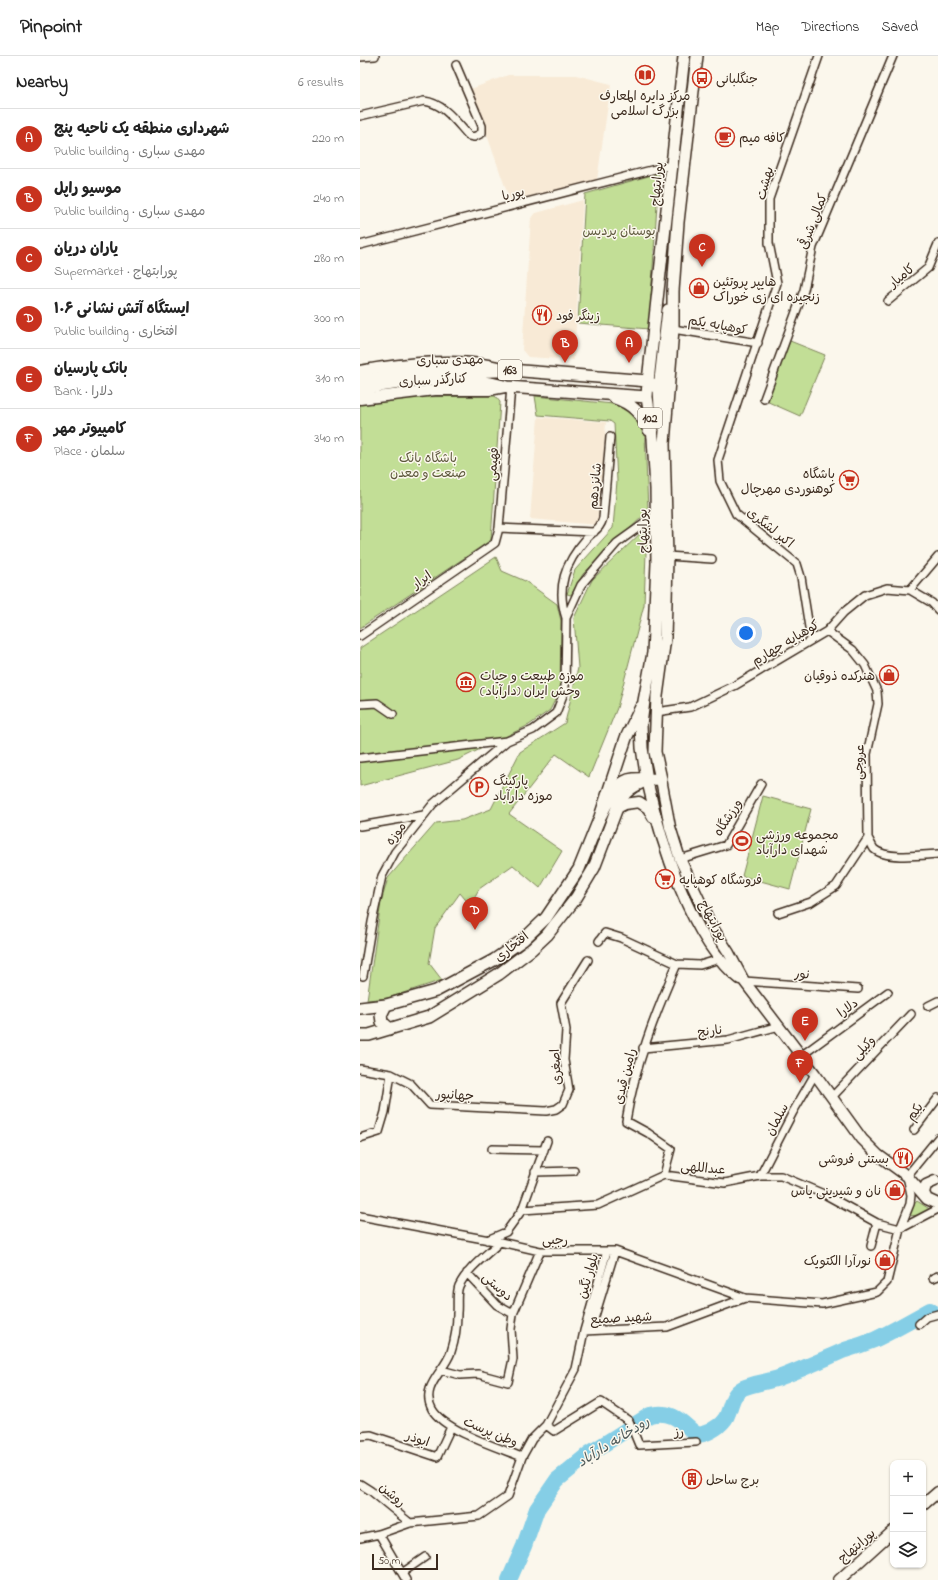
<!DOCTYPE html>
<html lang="en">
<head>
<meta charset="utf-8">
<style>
  :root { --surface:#fff; --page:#f2f2f2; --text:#222; --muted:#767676; --line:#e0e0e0; --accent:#c8321e }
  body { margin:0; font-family:"Indie Flower","Playpen Sans Arabic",sans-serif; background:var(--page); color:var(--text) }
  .controls { position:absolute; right:12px; bottom:12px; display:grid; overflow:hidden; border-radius:8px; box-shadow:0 1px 3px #0004 }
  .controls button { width:36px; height:36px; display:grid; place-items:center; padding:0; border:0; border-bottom:1px solid var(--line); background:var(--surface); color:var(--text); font:20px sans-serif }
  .scale { position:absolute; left:12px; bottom:10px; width:66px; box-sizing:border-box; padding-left:4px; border:2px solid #3b2a1e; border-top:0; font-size:11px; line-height:14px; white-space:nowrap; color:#3b2a1e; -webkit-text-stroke:3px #fbf7ec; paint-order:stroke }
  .you { position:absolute; left:386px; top:577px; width:14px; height:14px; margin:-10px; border:3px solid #fff; border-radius:50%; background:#1a73e8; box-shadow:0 0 0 6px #1a73e833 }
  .badge { display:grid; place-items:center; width:26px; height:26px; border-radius:50%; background:var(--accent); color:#fff; font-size:13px; font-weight:700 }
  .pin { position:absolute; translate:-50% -33px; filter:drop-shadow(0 1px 2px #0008) }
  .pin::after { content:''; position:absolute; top:21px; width:14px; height:12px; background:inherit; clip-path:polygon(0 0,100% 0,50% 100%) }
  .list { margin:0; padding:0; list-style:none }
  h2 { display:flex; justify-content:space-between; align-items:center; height:52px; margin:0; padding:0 16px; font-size:17px }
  h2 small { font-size:13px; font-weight:400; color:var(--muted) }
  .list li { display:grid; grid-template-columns:26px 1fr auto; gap:12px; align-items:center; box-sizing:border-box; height:60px; padding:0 16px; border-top:1px solid var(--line) }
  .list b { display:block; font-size:15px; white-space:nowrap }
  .list p { margin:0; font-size:13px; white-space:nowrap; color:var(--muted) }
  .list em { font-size:13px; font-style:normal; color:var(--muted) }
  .icon { flex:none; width:22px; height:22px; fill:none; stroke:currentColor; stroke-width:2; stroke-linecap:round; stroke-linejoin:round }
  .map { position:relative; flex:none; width:578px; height:1524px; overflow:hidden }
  header { display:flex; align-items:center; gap:24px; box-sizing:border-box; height:56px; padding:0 20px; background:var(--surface); border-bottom:1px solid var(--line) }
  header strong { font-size:19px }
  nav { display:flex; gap:22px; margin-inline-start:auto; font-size:14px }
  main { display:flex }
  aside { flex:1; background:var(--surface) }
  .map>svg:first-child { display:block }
</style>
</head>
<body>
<header>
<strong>Pinpoint</strong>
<nav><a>Map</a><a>Directions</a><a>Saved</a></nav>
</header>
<main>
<aside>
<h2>Nearby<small>6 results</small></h2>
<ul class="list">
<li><span class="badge">A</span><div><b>شهرداری منطقه یک ناحیه پنج</b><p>Public building · مهدی سباری</p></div><em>220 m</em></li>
<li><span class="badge">B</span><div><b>موسیو راپل</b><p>Public building · مهدی سباری</p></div><em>240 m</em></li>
<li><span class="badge">C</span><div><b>یاران دریان</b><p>Supermarket · پورابتهاج</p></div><em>280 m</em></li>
<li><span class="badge">D</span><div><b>ایستگاه آتش نشانی ۱۰۶</b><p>Public building · افتخاری</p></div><em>300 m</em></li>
<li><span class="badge">E</span><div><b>بانک پارسیان</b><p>Bank · دلارا</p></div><em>310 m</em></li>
<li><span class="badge">F</span><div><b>کامپیوتر مهر</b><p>Place · سلمان</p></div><em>340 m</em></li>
</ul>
</aside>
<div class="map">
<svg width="578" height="1524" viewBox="0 0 578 1524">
  <rect width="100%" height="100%" fill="#fbf7ec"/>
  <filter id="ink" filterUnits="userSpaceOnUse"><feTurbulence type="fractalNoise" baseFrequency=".025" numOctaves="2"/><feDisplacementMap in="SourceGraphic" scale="8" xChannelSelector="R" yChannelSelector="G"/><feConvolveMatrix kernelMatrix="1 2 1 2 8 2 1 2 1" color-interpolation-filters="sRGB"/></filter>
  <g filter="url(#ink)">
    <path fill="#f8ead6" d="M148 19H216L251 28 237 124 150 145 111 33Z
      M223 144 214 304 168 301 162 294 171 162 176 157Z
      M178 361 246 366 238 469 170 463Z"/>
    <path fill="#c2de96" stroke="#7e845a" d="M299 117 289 273 218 267 225 138Z
      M430 285 465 299 440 360 406 345Z
      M135 340 140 346 131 484 0 572V348L39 341Z
      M175 340 253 348 272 354 285 379 288 455 223 518 211 539 207 538 215 514 253 472 257 425 254 368 250 365 178 359Z
      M287 471 284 549 257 652 229 721 196 698 149 758 202 795 180 832 153 809 119 833 110 849 100 837 75 872 69 907 82 924 28 942 7 944 21 846 28 822 76 767 102 764 131 753 160 696 205 667 218 612 214 562 232 524Z
      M136 501 142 515 165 525 197 548 201 565 200 634 190 654 169 669 98 704 0 730V592Z
      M403 740 451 753 430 833 382 820Z
      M557 1145 571 1154 560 1159 548 1160 552 1151Z"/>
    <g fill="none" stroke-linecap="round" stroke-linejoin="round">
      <path stroke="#85cee6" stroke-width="16" d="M149 1524 164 1490 177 1453 197 1424 230 1397 290 1359C322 1351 330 1383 343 1378 353 1375 365 1367 368 1357 372 1347 372 1338 383 1332 394 1327 409 1326 421 1321 442 1313 464 1303 485 1294 495 1291 504 1288 514 1284 533 1275 552 1264 570 1254"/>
      <defs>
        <path id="street" d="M0 1 15 0
          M0 60 64 45C84 47 97 67 109 80L114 81 122 77V70L96 9
          M0 189 311 109
          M528 245 568 212 578 188
          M313 273 398 287
          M404 343 444 234 453 191 533 0
          M139 472 234 476
          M307 500 352 503
          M550 534 578 501
          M206 562C196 531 205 507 226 483 234 474 240 474 243 462L250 381
          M467 575 493 594 505 609 517 635 518 648 507 698 508 782C510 785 512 790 514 793 526 804 563 799 578 798
          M0 580 135 487 139 472 151 331
          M451 584 441 521 437 508 376 458 360 425 358 404 417 227 409 187V143L459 0
          M0 648 17 647 33 658
          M296 656 330 651 376 629 467 575 484 556 505 539 527 532 550 534 572 547 578 554
          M0 702 147 685 173 674 196 657 205 634 206 562 221 529 257 487 296 459
          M0 770 64 759
          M320 803 366 789 401 728
          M418 857 451 846 476 830 508 782
          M239 885 245 877 261 882 317 908 340 909 360 903
          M3 920 12 866 22 820 35 796 73 748 147 685
          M384 925 498 933
          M568 950 578 945
          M283 992 368 984 419 970
          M441 1000 528 936
          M0 1013 31 1018
          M472 1041 551 958
          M554 1074 578 1042
          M0 1082 19 1076 25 1056 31 1018 51 1028 70 1049 186 1055 196 1053 203 1048 209 1034 204 1004 206 974 201 947 228 904
          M132 1093 184 1094
          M175 1116 214 1115
          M304 1119 311 1093 288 1077 266 1065C275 1010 295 958 317 908
          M400 1120 433 1056 455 1018
          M162 1154 238 1149 304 1119 365 1127 400 1120H421L466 1139 517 1167 540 1173
          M0 1160 140 1186 180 1195H255L385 1242
          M540 1173 578 1153
          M127 1184 146 1176 162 1154 187 1085
          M140 1186C126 1199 107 1213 99 1230 96 1237 98 1250 97 1257 97 1270 95 1284 91 1296 84 1316 60 1331 72 1353 84 1375 140 1392 162 1401
          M511 1190 517 1167
          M107 1217 137 1249 153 1258
          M573 1222 578 1220
          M559 1268 567 1261 578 1258
          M231 1273 255 1195
          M224 1275 307 1271 385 1242 462 1248 517 1236 527 1226 540 1173 550 1148 551 1139 547 1120 578 1082
          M81 1314 100 1319 118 1318 148 1326 153 1303 151 1273 153 1258 180 1195
          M186 1369 194 1375 241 1346 269 1365 279 1389 336 1386
          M0 1380 11 1379 77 1401 91 1371
          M0 1428 11 1435 50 1467
          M19 1478 46 1524
          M0 1482 19 1478 50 1467 119 1460 148 1440 162 1401 172 1383 186 1369 216 1313 224 1275 247 1195
          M42 1517 65 1501"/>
        <path id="secondary" d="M0 315C41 307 108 300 148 314
          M0 343 75 334H129L145 331
          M301 723 310 771 320 803 351 869 369 897 384 925 455 1018 502 1083 518 1099 547 1120 567 1143
          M287 724C300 783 331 886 380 923
          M257 752 265 748 279 746 288 752 293 761
          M575 1125 566 1129 564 1137 567 1143 578 1148
          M563 1449 578 1436
          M479 1524 533 1475"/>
        <path id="primary" d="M0 325C24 320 49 317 73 315 99 314 124 317 150 314L288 325 299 333
          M0 334C47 324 102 318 148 331L287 341
          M255 342C273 348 281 358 289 374
          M301 368 299 333 308 254
          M287 724 282 692 281 668 284 645 293 597 297 507 296 433 293 382 287 341 288 325 324 0
          M240 761C247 748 256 724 273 723 282 722 292 724 301 723L295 696 297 640 305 582 306 546 307 500 304 388 313 273V235L318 166 337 0
          M26 949 21 959 22 966 30 973
          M0 952 26 949 76 935 134 904 163 884 186 862 219 813 240 761 266 682 281 651
          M0 979H9L69 961 139 918 172 893 187 879 216 842 234 812 260 744C267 734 274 730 285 725"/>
      </defs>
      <use href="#street" stroke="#3b2a1e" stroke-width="10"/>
      <use href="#secondary" stroke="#3b2a1e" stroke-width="13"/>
      <use href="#primary" stroke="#3b2a1e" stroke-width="14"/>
      <use href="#street" stroke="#fbf7ec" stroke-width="7"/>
      <use href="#secondary" stroke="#fbf7ec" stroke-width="10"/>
      <use href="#primary" stroke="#fbf7ec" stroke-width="11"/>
    </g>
  </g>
  <defs>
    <symbol id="library-ring" viewBox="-11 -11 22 22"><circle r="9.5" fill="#fbf7ec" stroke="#c8321e" stroke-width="1.5"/><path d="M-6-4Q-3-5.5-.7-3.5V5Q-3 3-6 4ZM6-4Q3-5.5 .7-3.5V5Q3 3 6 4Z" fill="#c8321e"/></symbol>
    <symbol id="bus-ring" viewBox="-11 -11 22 22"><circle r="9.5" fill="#fbf7ec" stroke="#c8321e" stroke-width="1.5"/><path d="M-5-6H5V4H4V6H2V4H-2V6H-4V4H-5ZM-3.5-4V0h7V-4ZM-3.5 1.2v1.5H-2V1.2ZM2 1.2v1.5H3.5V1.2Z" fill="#c8321e"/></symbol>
    <symbol id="cafe-ring" viewBox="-11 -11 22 22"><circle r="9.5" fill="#fbf7ec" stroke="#c8321e" stroke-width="1.5"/><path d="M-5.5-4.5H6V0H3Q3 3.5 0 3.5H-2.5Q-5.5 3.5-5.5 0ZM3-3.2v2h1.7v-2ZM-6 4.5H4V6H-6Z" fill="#c8321e"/></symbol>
    <symbol id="shop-ring" viewBox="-11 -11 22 22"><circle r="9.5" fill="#fbf7ec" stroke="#c8321e" stroke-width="1.5"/><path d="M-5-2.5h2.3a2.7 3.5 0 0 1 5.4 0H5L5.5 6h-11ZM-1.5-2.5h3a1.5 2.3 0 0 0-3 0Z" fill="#c8321e"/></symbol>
    <symbol id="restaurant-ring" viewBox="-11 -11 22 22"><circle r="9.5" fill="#fbf7ec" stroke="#c8321e" stroke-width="1.5"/><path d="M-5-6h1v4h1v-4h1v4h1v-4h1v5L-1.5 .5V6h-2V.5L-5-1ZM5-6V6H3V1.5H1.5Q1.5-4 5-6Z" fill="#c8321e"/></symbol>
    <symbol id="supermarket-ring" viewBox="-11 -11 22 22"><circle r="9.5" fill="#fbf7ec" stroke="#c8321e" stroke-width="1.5"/><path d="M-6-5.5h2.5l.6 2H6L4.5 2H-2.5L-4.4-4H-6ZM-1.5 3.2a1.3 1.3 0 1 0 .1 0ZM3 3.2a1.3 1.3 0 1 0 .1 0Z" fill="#c8321e"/></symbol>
    <symbol id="museum-ring" viewBox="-11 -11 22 22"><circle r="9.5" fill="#fbf7ec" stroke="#c8321e" stroke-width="1.5"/><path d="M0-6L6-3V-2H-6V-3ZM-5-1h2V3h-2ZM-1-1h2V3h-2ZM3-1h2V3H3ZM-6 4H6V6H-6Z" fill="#c8321e"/></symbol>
    <symbol id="parking-ring" viewBox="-11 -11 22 22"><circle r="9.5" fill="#fbf7ec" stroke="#c8321e" stroke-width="1.5"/><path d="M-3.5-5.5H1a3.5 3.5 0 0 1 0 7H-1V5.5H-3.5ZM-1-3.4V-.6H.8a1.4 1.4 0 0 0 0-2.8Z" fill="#c8321e"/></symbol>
    <symbol id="stadium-ring" viewBox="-11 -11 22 22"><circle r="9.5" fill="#fbf7ec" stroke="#c8321e" stroke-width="1.5"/><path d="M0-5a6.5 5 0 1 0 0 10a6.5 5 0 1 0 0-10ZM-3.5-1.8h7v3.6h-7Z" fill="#c8321e"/></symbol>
    <symbol id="building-ring" viewBox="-11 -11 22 22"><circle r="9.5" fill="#fbf7ec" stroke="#c8321e" stroke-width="1.5"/><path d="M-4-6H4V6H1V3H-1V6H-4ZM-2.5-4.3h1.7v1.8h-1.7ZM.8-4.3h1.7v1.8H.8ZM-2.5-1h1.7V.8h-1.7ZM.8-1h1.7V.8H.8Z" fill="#c8321e"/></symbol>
  </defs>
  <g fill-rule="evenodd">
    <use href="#library-ring" x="274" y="8" width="22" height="22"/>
    <use href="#bus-ring" x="331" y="11" width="22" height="22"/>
    <use href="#cafe-ring" x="354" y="70" width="22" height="22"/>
    <use href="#shop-ring" x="328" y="221" width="22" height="22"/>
    <use href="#restaurant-ring" x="171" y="248" width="22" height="22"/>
    <use href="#supermarket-ring" x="478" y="413" width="22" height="22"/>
    <use href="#shop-ring" x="518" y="608" width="22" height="22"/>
    <use href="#museum-ring" x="95" y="615" width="22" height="22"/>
    <use href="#parking-ring" x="108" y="720" width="22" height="22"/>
    <use href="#stadium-ring" x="371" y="774" width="22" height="22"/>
    <use href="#supermarket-ring" x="294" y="812" width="22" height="22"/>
    <use href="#restaurant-ring" x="532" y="1091" width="22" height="22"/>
    <use href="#shop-ring" x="524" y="1123" width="22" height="22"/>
    <use href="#shop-ring" x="514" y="1193" width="22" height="22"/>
    <use href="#building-ring" x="321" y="1412" width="22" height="22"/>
  </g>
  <g text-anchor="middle" stroke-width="3" stroke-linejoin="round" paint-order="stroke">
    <g fill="#fbf7ec" stroke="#75685c" stroke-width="1">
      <rect x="138" y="304" width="24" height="20" rx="3"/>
      <rect x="278" y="352" width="24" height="20" rx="3"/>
    </g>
    <g font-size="12" font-weight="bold" fill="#3b2a1e">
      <text x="150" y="318">163</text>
      <text x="290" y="366">102</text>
    </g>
    <g font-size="13" fill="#3b2a1e" stroke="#fbf7ec" text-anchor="start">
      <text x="356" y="27">جنگلبانی</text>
      <text x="285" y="44" text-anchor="middle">مرکز دایره المعارف<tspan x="285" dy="15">بزرگ اسلامی</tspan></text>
      <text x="379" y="86">کافه میم</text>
      <text x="353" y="230">هایپر پروتئین<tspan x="353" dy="15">زنجیره ای زی خوراک</tspan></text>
      <text x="196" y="264">زینگر فود</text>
      <text x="475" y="422" text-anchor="end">باشگاه<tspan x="475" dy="15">کوهنوردی مهرچال</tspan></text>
      <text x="120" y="624">موزه طبیعت و حیات<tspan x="120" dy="15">وحش ایران (دارآباد)</tspan></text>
      <text x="515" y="624" text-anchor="end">هنرکده ذوقیان</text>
      <text x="133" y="729">پارکینگ<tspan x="133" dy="15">موزه دارآباد</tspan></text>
      <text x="396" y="783">مجموعه ورزشی<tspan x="396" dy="15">شهدای دارآباد</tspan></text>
      <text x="319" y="828">فروشگاه کوهپایه</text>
      <text x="529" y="1107" text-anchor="end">بستنی فروشی</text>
      <text x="521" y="1139" text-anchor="end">نان و شیرینی یاس</text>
      <text x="511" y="1209" text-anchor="end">نورآرا الکتویک</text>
      <text x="346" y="1428">برج ساحل</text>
    </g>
    <g font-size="13" fill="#3b2a1e" stroke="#fbf7ec">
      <text transform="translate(404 127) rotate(-75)" y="5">بهشت</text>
      <text transform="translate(296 128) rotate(-85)" y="5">پورابتهاج</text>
      <text transform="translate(153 137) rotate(-14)" y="5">پوریا</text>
      <text transform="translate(452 165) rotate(-69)" y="5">کمالی شرقی</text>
      <text transform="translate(541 219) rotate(-39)" y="5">کامیار</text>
      <text transform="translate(358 268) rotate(10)" y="5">کوهپایه یکم</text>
      <text transform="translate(90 303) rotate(-1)" y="5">مهدی سباری</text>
      <text transform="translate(73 323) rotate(-3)" y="5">کنارگذر سباری</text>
      <text transform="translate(132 408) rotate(-85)" y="5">فهیمی</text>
      <text transform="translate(234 430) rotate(-85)" y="5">شانزدهم</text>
      <text transform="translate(411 471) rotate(39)" y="5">اکبر لشگری</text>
      <text transform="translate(282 475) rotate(-91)" y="5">پورابتهاج</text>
      <text transform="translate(61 523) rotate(-35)" y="5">ابرار</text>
      <text transform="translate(425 586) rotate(-31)" y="5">کوهپایه چهارم</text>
      <text transform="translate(498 706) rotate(-87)" y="5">عروجی</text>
      <text transform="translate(367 761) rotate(-57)" y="5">ورزشگاه</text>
      <text transform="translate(35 777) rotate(-53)" y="5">موزه</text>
      <text transform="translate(354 864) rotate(62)" y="5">پورابتهاج</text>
      <text transform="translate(151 890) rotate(-39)" y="5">افتخاری</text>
      <text transform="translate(442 917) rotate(4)" y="5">نور</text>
      <text transform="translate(487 951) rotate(-36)" y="5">دلارا</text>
      <text transform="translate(350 974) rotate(-7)" y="5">نارنج</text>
      <text transform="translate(503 991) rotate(-46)" y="5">وکیلی</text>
      <text transform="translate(195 1011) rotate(-94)" y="5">اصغری</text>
      <text transform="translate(264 1020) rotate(-76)" y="5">رامین قیدی</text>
      <text transform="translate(95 1038) rotate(3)" y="5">جهانپور</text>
      <text transform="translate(554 1055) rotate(-52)" y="5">یکم</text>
      <text transform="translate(416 1063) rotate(-62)" y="5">سلمان</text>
      <text transform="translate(343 1111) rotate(5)" y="5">عبداللهی</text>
      <text transform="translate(195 1183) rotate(1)" y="5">رجبی</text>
      <text transform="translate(227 1220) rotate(-74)" y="5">بلوار نگین</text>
      <text transform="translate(138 1230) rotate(42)" y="5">دوستی</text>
      <text transform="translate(261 1261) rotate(-3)" y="5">شهید صمیع</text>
      <text transform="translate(131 1375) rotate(23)" y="5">وطن پرست</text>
      <text transform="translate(319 1375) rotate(-4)" y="5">رز</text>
      <text transform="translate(58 1382) rotate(19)" y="5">ابوذر</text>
      <text transform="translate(33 1438) rotate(41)" y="5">روشن</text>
      <text transform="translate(496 1489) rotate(-41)" y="5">پورابتهاج</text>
    </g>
    <g font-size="13" fill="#5d573c" stroke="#fbf7ec">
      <text x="259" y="179">بوستان پردیس</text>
      <text x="68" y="406">باشگاه بانک<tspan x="68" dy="15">صنعت و معدن</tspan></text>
    </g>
    <g font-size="14" font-style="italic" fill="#515b5a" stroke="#fbf7ec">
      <text transform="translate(253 1385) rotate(-32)" y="5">رودخانه دارآباد</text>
    </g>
  </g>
</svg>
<div class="controls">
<button>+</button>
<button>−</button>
<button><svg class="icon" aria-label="layers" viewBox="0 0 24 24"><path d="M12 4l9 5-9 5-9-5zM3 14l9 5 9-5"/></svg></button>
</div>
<div class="scale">50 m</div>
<div class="you"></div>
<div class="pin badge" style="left:269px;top:307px">A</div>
<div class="pin badge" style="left:205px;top:307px">B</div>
<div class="pin badge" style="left:342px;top:211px">C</div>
<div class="pin badge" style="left:115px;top:874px">D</div>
<div class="pin badge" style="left:445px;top:985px">E</div>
<div class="pin badge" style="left:440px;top:1027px">F</div>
</div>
</main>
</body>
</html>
